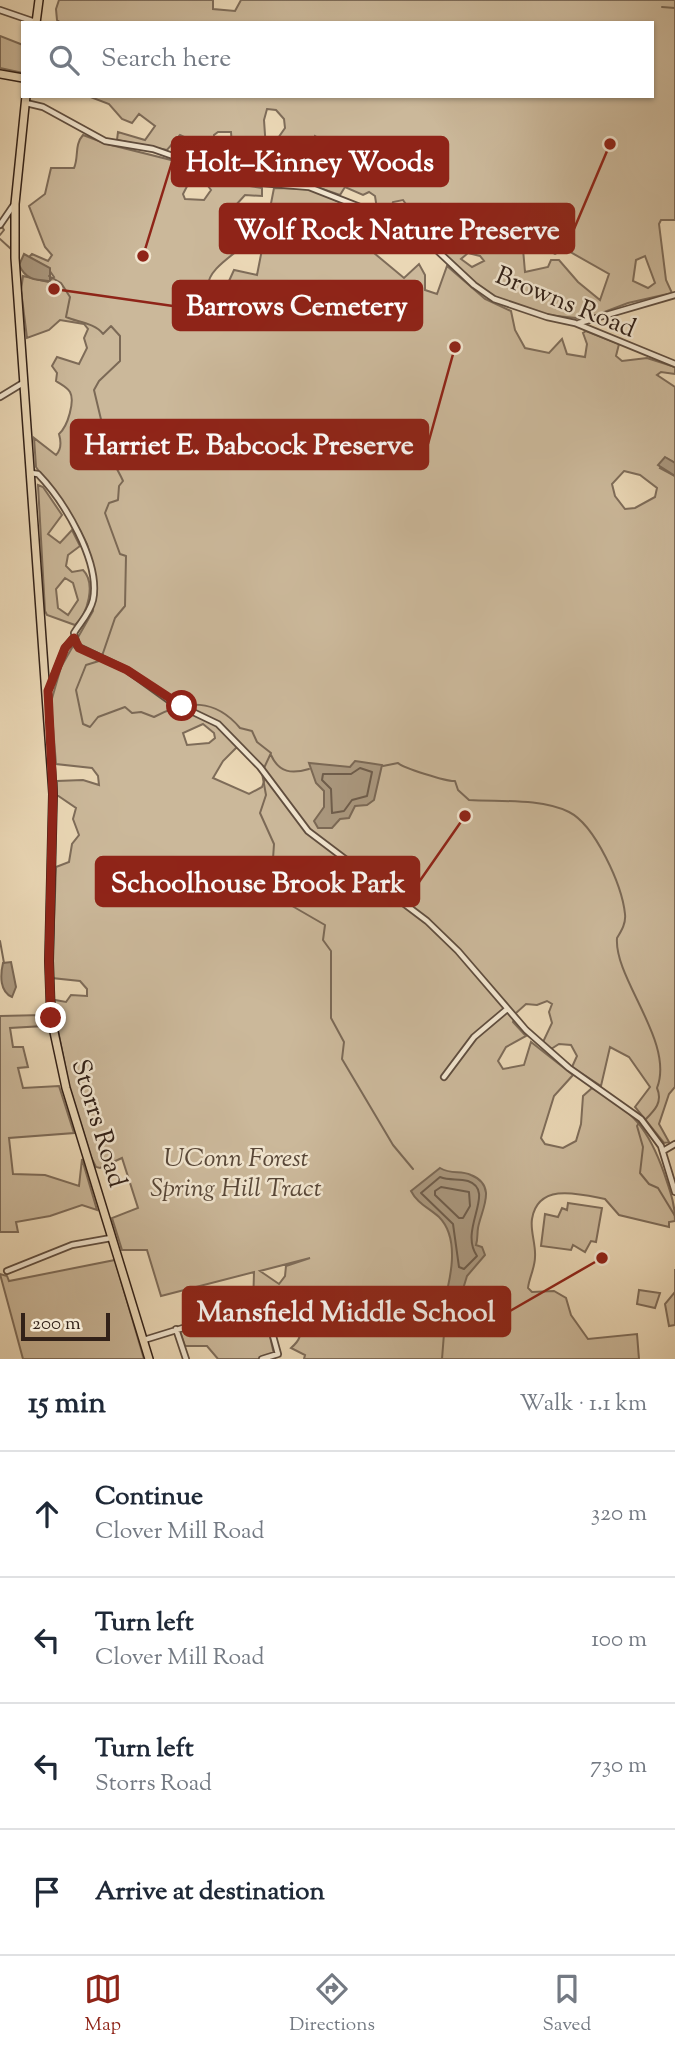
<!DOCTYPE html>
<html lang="en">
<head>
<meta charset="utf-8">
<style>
  :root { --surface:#fff; --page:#f2f2f3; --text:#1f2937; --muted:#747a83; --line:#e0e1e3; --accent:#8f2418 }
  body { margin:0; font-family:"Sorts Mill Goudy",serif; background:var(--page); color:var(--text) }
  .scale { position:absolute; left:21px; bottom:18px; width:89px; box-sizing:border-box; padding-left:7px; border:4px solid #322118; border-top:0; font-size:19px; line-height:24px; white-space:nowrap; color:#322118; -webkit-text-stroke:5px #f1e5cf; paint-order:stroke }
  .stop { position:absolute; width:21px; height:21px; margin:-16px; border:5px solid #8f2418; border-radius:50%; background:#fff }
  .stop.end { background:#8f2418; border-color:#fff; box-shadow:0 2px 7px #0008 }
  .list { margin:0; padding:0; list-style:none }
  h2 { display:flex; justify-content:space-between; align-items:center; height:91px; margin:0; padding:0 28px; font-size:30px }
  h2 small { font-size:23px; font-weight:400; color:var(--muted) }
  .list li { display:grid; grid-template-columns:46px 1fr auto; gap:21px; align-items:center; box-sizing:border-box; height:126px; padding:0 28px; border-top:2px solid var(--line) }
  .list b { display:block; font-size:26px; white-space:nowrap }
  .list p { margin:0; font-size:23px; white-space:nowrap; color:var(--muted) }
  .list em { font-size:23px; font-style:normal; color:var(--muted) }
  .icon { flex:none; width:38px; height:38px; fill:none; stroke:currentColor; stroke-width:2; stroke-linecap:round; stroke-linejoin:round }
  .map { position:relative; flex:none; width:675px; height:1359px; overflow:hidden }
  .search { position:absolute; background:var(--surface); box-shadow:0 2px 5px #0004; left:21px; right:21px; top:21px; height:77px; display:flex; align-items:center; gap:18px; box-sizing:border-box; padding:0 24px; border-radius:0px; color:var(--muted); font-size:26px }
  .sheet { height:595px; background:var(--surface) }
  nav { display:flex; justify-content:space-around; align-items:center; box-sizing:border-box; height:98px; border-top:2px solid var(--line); background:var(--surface); font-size:19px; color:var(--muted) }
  nav a { display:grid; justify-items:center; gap:4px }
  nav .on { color:var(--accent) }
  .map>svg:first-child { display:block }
</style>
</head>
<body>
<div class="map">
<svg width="675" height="1359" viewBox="0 0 675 1359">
  <rect width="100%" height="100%" fill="#ead7b5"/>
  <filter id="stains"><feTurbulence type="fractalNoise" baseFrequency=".00286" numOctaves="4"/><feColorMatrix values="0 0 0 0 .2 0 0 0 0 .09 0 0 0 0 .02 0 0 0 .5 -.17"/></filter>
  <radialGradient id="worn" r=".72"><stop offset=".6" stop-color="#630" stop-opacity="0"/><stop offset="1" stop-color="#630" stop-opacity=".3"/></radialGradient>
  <path fill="#cbb89a" stroke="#7e6c59" stroke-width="2" fill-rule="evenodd" d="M59 0H213V9L235 11 241 0H675V220H661L659 224 666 280 672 293 628 303 586 319 547 315 498 299 466 276 428 239V232L449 213 440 204 409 220 403 217 410 210 403 200 393 202 390 212 377 209 375 196 369 192 363 195 345 187 340 195 311 185 244 180 192 158 193 141 180 135 167 150 117 140 118 132 145 140 155 126 139 114 132 123 122 119 109 104 88 96H652V23H61L57 20 56 9ZM267 109 276 110 284 119 285 128 271 148 266 149 264 120ZM218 132H231L232 146H214V135ZM315 136 327 143 326 152 335 163 328 171 323 169 322 161 308 150ZM390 143 399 157 393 161 377 159 373 145ZM457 230 463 236 454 248 442 235ZM538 245 555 254 565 249 609 274 600 300 578 282 559 260H551L548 267 525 272 523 249ZM468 253 480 256 484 261 472 267 461 259ZM645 256 655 283 648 288 633 281 636 260Z
    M0 36 23 45V73L0 68Z
    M83 135 107 144 191 165 195 171 183 194 185 199 204 200 211 190 202 178 206 171 238 184 262 188V196L245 195 235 206 233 224 241 232 245 244C234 255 208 269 208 286L224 292 234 270 257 275 274 188 312 189 358 211 354 246 374 253 404 278 419 264 425 275V290L437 294 447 266 485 299 511 311 515 330 525 348 549 353 562 339 567 354 585 357 587 344 583 333 586 331 619 344 616 356 622 361 647 358 675 367V374L661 372 657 375 675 387V463L666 458 660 468 675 476V1087L669 1094 659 1124 669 1142 664 1143 635 1107 650 1087 629 1057 610 1047 601 1086 572 1067 577 1056 571 1045 559 1044 551 1049 543 1042 552 1023 549 1012 552 1004 547 1001 537 1005 526 1004 516 1013 513 1022 526 1036 506 1047 498 1061 503 1069 524 1065 531 1042 573 1075 554 1096 541 1138 545 1144 563 1148 576 1141 581 1124 583 1096 592 1088C633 1110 649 1130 664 1173 670 1191 675 1203 675 1221L669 1222V1227L619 1215 605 1199C580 1194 538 1182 532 1219 530 1231 536 1244 535 1257 535 1268 529 1278 528 1288L532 1292 554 1291 566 1298 571 1315 588 1339 637 1334 639 1359H304L305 1355 291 1348C307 1334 297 1330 298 1310L287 1301 264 1309 275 1359H218L207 1346H185L180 1331 253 1308 254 1272 161 1296 147 1250H122L112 1218 138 1208 122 1158 100 1168 96 1167 91 1157 69 1086 54 1010 55 1000 66 1002 71 995 87 996V989L80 981 52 978 56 867 69 862 72 844 79 835 73 819 76 808 57 795V781L83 780 99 785 98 776 92 768 56 764 51 702 61 667 93 611 95 576 87 544 78 527 36 467 34 438 56 455C62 449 61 441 59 434 68 426 75 401 70 392 67 387 60 384 56 381L57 373 52 366 57 357 79 364 87 348 84 338 88 329 84 324 60 320 49 330 27 338 21 290 23 276 48 282 54 277 47 267 29 257 32 254 48 261 52 255 45 247 29 206 45 194 51 168H74C79 157 74 145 83 135ZM624 471 640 475 657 488 655 497 635 508 625 509 615 496 612 484ZM203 724 214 733 215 738 209 743 187 745 183 733ZM237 747 266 776 262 787 249 794 213 778 223 761ZM310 1258 286 1266 285 1276 279 1284 260 1271Z
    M38 485 43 487 62 515 48 534 60 543 72 530 80 546 68 555 66 566 72 572 83 570C96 583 88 614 75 625L47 615 45 611ZM65 578 73 583 78 600 68 615 58 608 56 589Z
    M43 1015 44 1026 10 1028 13 1047H23L28 1067 18 1068 23 1088 59 1086 74 1133 9 1138 13 1174 45 1175 79 1186 82 1159 97 1210 82 1205 50 1216 16 1222 18 1232H0V1016Z
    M568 1203 602 1208 596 1242 591 1241 585 1252 573 1245 571 1250 541 1246 545 1214 558 1217 562 1208 567 1210Z
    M115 1260 144 1359H23L0 1274 7 1276 9 1281Z
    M675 1269V1325L669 1326 665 1304 675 1292Z
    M639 1290 660 1293 655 1308 637 1304Z"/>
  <path fill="#ab9980" stroke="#7b6956" stroke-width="2" d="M24 254 50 268V281C35 280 26 280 19 265Z
    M665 457 675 463V476L658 465Z
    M355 761 382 765 374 800 367 805 355 806 349 818 340 819 332 828H318L314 821 324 807V791L316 783 309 763 350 767Z
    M11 962 16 987 12 997C0 992 0 976 3 963Z
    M440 1168C452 1175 460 1170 471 1175 498 1186 481 1210 478 1228 477 1234 478 1239 476 1245L482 1247 485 1255 467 1276 456 1312 443 1307C450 1281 461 1239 439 1217 429 1208 417 1203 411 1191Z"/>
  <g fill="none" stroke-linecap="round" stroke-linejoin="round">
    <path stroke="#6e5d4c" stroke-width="2" d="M360 768 372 772 367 796 352 800 344 811 332 813 331 789 322 780 323 774H351Z
      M440 1177C450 1181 458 1178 468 1181 497 1191 458 1229 477 1256L464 1269 459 1267 453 1224 421 1193Z
      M441 1187 469 1192 470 1206 463 1218H459L435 1195V1191Z"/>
    <path stroke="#7b6956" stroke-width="2" d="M662 7 675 8
      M0 235 4 230 1 225
      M0 239 11 249
      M49 276 61 283 70 297 66 317C77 322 95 323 103 334L111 326 120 336V361L99 381 94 390 104 432C111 440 110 450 113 459 114 465 120 474 123 481L119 486 118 500 109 503 105 513 120 554 126 556 125 606 115 618 102 656
      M99 661 86 665 76 690 83 724 90 727 98 717 125 707 132 713 141 712 154 717C186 700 215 698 240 728L252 731 257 742 271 753 264 768
      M271 755C279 773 292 774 309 769
      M383 766 398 763C403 768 448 782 455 781L458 790 469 800C500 802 540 798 569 812 595 825 622 885 625 914 626 923 622 930 617 938 614 979 675 1042 657 1088 663 1102 655 1110 645 1120
      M262 773 266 795 260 813 274 844 272 874 282 887 287 903 325 925 323 940 331 951V1018L344 1042 342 1059 393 1145 413 1169
      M0 941 4 963
      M640 1121 637 1126 643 1147 640 1173 649 1184 658 1188 675 1216
      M442 1359 446 1308"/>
    <defs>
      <path id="minor" d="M0 10 35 22
        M26 103 43 107 105 141 153 149 247 182 309 187 360 207 393 216 410 225 474 285 494 299 547 317 575 323 675 364
        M0 225 13 206
        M579 323 675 295
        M0 397 23 383
        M31 473 38 474C64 501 101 562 93 600 90 613 80 623 74 633L77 646 127 670 170 701 218 724 260 767 308 831 427 921 458 951 526 1030 569 1068 641 1119 661 1146 675 1192
        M48 691 65 648 73 638
        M444 1077 474 1037 506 1010
        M663 1151 675 1144
        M7 1271 72 1245 111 1238
        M176 1329 186 1359
        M144 1340 264 1303 278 1354 262 1359"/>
      <path id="major" d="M36 23 39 0
        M0 74 23 78
        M26 96 15 204V258L53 794 49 961 51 1018 66 1088 149 1359"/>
    </defs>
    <use href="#minor" stroke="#604e3f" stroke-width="8"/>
    <use href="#major" stroke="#322118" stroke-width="10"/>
    <use href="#minor" stroke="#f1e5cf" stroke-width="4.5"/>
    <use href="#major" stroke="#ead7b5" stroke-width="7"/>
  </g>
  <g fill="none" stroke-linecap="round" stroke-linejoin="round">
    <path stroke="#8f2418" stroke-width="9" d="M51 1018 49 961 53 794 48 691 65 648 74 638 79 648 127 670 182 706"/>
  </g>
  <g text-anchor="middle" stroke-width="5" stroke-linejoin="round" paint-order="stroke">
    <g font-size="26" fill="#322118" stroke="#f1e5cf">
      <text transform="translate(566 301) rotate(22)" y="9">Browns Road</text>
      <text transform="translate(100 1123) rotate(73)" y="9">Storrs Road</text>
    </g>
    <g font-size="26" font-style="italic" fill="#584738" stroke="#f1e5cf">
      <text x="236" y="1166">UConn Forest<tspan x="236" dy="30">Spring Hill Tract</tspan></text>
    </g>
  </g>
  <path fill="none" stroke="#8f2418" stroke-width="2.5" d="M143 256L172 162M610 144L574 229M54 289L173 306M455 347L428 444M465 816L419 882M602 1258L510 1311"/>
  <g fill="#8f2418" stroke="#f1e5cf" stroke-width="2.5">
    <circle cx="143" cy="256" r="7"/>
    <circle cx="610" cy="144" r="7"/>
    <circle cx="54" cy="289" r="7"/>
    <circle cx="455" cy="347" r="7"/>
    <circle cx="465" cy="816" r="7"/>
    <circle cx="602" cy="1258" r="7"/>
  </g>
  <g fill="#8f2418" stroke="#8f2418" stroke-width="2.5">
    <rect x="172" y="137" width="276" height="49" rx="7"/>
    <rect x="220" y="204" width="354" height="49" rx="7"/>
    <rect x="173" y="281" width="249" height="49" rx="7"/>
    <rect x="71" y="420" width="357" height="49" rx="7"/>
    <rect x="96" y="857" width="323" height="49" rx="7"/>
    <rect x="183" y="1287" width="327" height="49" rx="7"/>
  </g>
  <g font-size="28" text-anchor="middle" font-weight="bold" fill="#fff">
    <text x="310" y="171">Holt–Kinney Woods</text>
    <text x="397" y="239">Wolf Rock Nature Preserve</text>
    <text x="297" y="315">Barrows Cemetery</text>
    <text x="249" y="454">Harriet E. Babcock Preserve</text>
    <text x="258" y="892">Schoolhouse Brook Park</text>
    <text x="346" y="1321">Mansfield Middle School</text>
  </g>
  <rect width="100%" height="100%" filter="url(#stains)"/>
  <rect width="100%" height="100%" fill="url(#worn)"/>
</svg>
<div class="scale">200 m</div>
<div class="stop" style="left:182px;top:706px"></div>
<div class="stop end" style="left:51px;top:1018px"></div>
<div class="search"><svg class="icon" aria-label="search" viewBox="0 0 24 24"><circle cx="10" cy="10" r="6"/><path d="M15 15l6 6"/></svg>Search here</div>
</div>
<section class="sheet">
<h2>15 min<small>Walk · 1.1 km</small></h2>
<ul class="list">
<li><svg class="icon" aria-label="ahead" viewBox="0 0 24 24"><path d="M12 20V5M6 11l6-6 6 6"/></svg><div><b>Continue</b><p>Clover Mill Road</p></div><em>320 m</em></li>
<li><svg class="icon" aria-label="left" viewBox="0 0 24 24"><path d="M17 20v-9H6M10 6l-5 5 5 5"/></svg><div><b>Turn left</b><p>Clover Mill Road</p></div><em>100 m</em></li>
<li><svg class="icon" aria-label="left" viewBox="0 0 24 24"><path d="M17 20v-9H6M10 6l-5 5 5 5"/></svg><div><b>Turn left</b><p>Storrs Road</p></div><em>730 m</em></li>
<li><svg class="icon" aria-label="arrive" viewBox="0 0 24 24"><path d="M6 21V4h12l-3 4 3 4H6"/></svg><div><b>Arrive at destination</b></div></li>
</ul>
</section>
<nav>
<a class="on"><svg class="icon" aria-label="map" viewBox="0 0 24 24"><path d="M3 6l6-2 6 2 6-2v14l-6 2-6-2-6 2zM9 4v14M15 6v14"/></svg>Map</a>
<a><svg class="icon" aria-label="directions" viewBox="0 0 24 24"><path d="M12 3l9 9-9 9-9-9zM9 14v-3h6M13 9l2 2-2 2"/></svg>Directions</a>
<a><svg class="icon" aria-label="saved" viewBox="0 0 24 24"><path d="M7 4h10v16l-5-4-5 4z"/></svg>Saved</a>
</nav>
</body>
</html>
